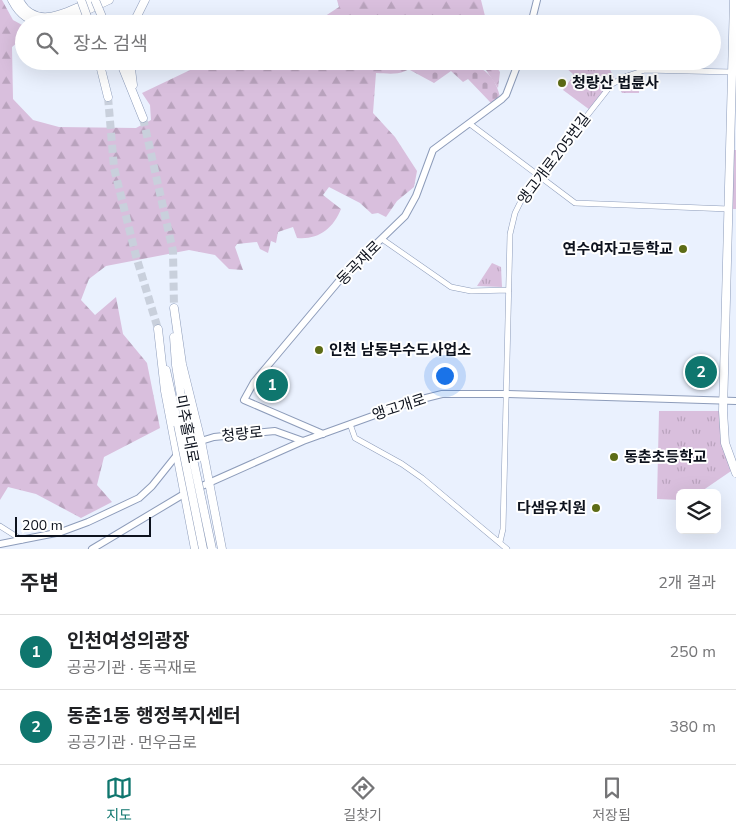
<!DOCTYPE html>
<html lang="ko">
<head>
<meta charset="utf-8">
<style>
  :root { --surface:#fff; --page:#f2f2f2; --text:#202124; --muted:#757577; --line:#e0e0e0; --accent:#0f766e }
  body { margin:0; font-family:"Nunito Sans","Noto Sans KR",sans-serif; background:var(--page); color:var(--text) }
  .controls { position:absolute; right:15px; bottom:15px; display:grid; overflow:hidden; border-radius:8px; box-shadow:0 5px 20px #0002 }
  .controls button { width:45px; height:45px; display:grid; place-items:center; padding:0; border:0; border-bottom:1px solid var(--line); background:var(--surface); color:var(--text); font:25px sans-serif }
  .scale { position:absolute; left:15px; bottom:12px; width:136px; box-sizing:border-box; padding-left:5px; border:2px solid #0d121d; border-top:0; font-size:14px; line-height:18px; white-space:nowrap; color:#0d121d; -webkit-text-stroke:4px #fff; paint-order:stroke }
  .you { position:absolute; left:444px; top:375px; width:18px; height:18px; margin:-12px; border:4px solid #fff; border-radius:50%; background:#1a73e8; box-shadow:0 0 0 8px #1a73e833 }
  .badge { display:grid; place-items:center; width:32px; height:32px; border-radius:50%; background:var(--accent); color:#fff; font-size:16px; font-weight:700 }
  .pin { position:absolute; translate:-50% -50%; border:2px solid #fff; box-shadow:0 1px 5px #0006 }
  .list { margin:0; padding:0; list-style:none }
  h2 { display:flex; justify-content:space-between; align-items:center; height:65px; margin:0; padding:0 20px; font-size:21px }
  h2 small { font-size:16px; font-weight:400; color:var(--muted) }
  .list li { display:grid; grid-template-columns:32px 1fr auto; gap:15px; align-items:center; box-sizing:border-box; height:75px; padding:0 20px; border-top:1px solid var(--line) }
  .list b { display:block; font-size:19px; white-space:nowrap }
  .list p { margin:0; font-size:16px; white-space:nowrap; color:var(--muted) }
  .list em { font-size:16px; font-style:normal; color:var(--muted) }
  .icon { flex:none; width:28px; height:28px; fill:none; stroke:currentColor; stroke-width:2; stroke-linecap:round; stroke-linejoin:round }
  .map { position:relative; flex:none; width:736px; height:549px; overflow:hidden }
  .search { position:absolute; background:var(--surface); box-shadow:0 5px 20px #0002; left:15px; right:15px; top:15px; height:55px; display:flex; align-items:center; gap:12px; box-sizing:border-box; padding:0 18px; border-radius:28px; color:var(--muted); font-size:19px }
  .sheet { height:215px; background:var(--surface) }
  nav { display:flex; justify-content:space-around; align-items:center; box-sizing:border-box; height:70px; border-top:1px solid var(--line); background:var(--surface); font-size:14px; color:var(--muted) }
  nav a { display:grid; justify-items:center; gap:2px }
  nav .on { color:var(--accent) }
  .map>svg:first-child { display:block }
</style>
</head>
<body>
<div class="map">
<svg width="736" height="549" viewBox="0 0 736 549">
  <defs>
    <pattern id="grass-tufts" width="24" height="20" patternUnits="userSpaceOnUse" patternTransform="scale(1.25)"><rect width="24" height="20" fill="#d9bfdd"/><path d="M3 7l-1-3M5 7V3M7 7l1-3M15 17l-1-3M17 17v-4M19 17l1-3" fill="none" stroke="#b9a3bd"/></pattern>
    <pattern id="forest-firs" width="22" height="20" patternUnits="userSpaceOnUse" patternTransform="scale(1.25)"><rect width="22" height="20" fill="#d9bfdd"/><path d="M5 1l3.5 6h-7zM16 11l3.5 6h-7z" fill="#b9a3bd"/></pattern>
    <pattern id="cemetery-stones" width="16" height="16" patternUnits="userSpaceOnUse" patternTransform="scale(1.25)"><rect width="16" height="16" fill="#d9bfdd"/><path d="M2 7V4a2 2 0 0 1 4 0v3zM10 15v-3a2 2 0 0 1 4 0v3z" fill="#b9a3bd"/></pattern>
  </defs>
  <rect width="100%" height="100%" fill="#eaf1fe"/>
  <path fill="url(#grass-tufts)" d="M568 61H606L616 82 590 110 563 90 574 75 565 67Z
    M629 82H639V93H622L620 88Z
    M730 150H736V209H729Z
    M492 263 501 267 502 287 477 286Z
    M659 411H723L734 469 699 493H680V500L657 499Z"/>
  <path fill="url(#forest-firs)" d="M0 0H2L13 20 24 26V37L12 47 13 99 33 120 59 127 136 128 151 120 150 105 142 93 209 61H418C405 76 394 74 376 73L373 113 395 137 417 171 414 187 397 201 386 217 378 213 372 214 360 203 329 187 323 195 341 209C333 229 318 240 297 238L293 227 278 232 276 243 271 241 268 253 260 249 257 242 237 244 235 247 243 270 229 269 215 255 189 250 106 266 89 279 81 300 95 315 116 297 123 334 147 363 160 428 104 457 97 485 112 502 81 518 36 494 8 487 0 500Z
    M337 0H481L485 16 498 24H313L339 7Z
    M466 61H492L500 72 498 88 486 70Z"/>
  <path fill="url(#cemetery-stones)" d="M418 61C451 61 491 55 500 97L491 103 468 79 463 82 451 71 434 83 410 70Z"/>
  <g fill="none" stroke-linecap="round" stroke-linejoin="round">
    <path stroke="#c9d0dc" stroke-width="8" stroke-dasharray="8 4" stroke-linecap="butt" d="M108 97 114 168 136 256 158 329
      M143 118 173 251 174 308"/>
    <defs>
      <path id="minor" d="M470 124 575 203 729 209
        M382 239 451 287 471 291 509 290
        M350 424 355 438 402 464 422 478 507 549
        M0 526 22 540
        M500 542 503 529 510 234 515 213 523 197 612 84 627 76 645 70 732 72"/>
      <path id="tertiary" d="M531 24 537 0
        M323 434 244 400 254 382 344 275 405 216 416 196 433 150 502 99 506 95 519 61
        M0 544 61 532 88 522 139 498 152 486 176 456 201 441 214 437 275 431 303 441
        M92 549 184 494 303 441 414 401 442 394H507L736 401"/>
      <path id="secondary" d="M12 0C34 43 77 14 109 0
        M19 0C36 33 70 10 94 0
        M734 0 723 411 725 443 736 473
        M133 24 145 0
        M99 61 108 97
        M120 61 143 118
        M130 61 133 85
        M174 308 182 364 201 441 222 549
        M158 329 165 391 195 549
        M174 337 176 365 185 421
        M166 370 178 425"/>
    </defs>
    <use href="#minor" stroke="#8d9cba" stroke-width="6"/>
    <use href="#tertiary" stroke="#8d9cba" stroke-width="8"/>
    <use href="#secondary" stroke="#8d9cba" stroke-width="9"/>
    <use href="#minor" stroke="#fff" stroke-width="5"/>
    <use href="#tertiary" stroke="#fff" stroke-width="6"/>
    <use href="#secondary" stroke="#fff" stroke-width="8"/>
    <defs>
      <path id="secondary-bridge" d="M81 0 89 22
        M95 0 105 24
        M185 421 212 549
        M178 425 203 549"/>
    </defs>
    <use href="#secondary-bridge" stroke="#8d9cba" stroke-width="9" stroke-linecap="butt"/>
    <use href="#secondary-bridge" stroke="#fff" stroke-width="8"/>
  </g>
  <g fill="#5d6c16" stroke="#fff" stroke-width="2">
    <circle cx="562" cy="83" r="5"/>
    <circle cx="683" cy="249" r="5"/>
    <circle cx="319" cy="350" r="5"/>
    <circle cx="614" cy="457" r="5"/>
    <circle cx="596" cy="508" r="5"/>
  </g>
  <g text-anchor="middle" stroke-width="4" stroke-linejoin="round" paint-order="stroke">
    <g font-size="15" font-weight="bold" fill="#0d121d" stroke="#fff" text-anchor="start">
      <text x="572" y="88">청량산 법륜사</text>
      <text x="673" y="254" text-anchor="end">연수여자고등학교</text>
      <text x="329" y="355">인천 남동부수도사업소</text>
      <text x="624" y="462">동춘초등학교</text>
      <text x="586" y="513" text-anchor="end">다샘유치원</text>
    </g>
    <g font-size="15" fill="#0d121d" stroke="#fff">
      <text transform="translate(554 159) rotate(-53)" y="5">앵고개로205번길</text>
      <text transform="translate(359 263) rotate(-45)" y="5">동곡재로</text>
      <text transform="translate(399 407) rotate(-18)" y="5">앵고개로</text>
      <text transform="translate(187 429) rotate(79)" y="5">미추홀대로</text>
      <text transform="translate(242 434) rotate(-6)" y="5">청량로</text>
    </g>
  </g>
</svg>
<div class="controls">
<button><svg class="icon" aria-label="layers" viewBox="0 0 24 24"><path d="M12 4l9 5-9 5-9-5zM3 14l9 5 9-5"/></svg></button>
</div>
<div class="scale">200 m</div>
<div class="you"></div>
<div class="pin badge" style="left:272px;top:385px">1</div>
<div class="pin badge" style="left:701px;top:372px">2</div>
<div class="search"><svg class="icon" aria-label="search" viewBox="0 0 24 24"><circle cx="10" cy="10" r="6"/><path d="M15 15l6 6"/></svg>장소 검색</div>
</div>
<section class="sheet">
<h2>주변<small>2개 결과</small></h2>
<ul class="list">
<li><span class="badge">1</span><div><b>인천여성의광장</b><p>공공기관 · 동곡재로</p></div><em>250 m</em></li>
<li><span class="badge">2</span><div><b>동춘1동 행정복지센터</b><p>공공기관 · 먼우금로</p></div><em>380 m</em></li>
</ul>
</section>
<nav>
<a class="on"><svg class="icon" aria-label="map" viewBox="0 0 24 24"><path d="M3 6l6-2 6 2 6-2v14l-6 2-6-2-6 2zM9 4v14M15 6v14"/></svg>지도</a>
<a><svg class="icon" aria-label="directions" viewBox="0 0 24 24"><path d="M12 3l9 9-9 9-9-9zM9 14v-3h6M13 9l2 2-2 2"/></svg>길찾기</a>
<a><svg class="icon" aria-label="saved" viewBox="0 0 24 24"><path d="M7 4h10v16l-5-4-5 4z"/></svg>저장됨</a>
</nav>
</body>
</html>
